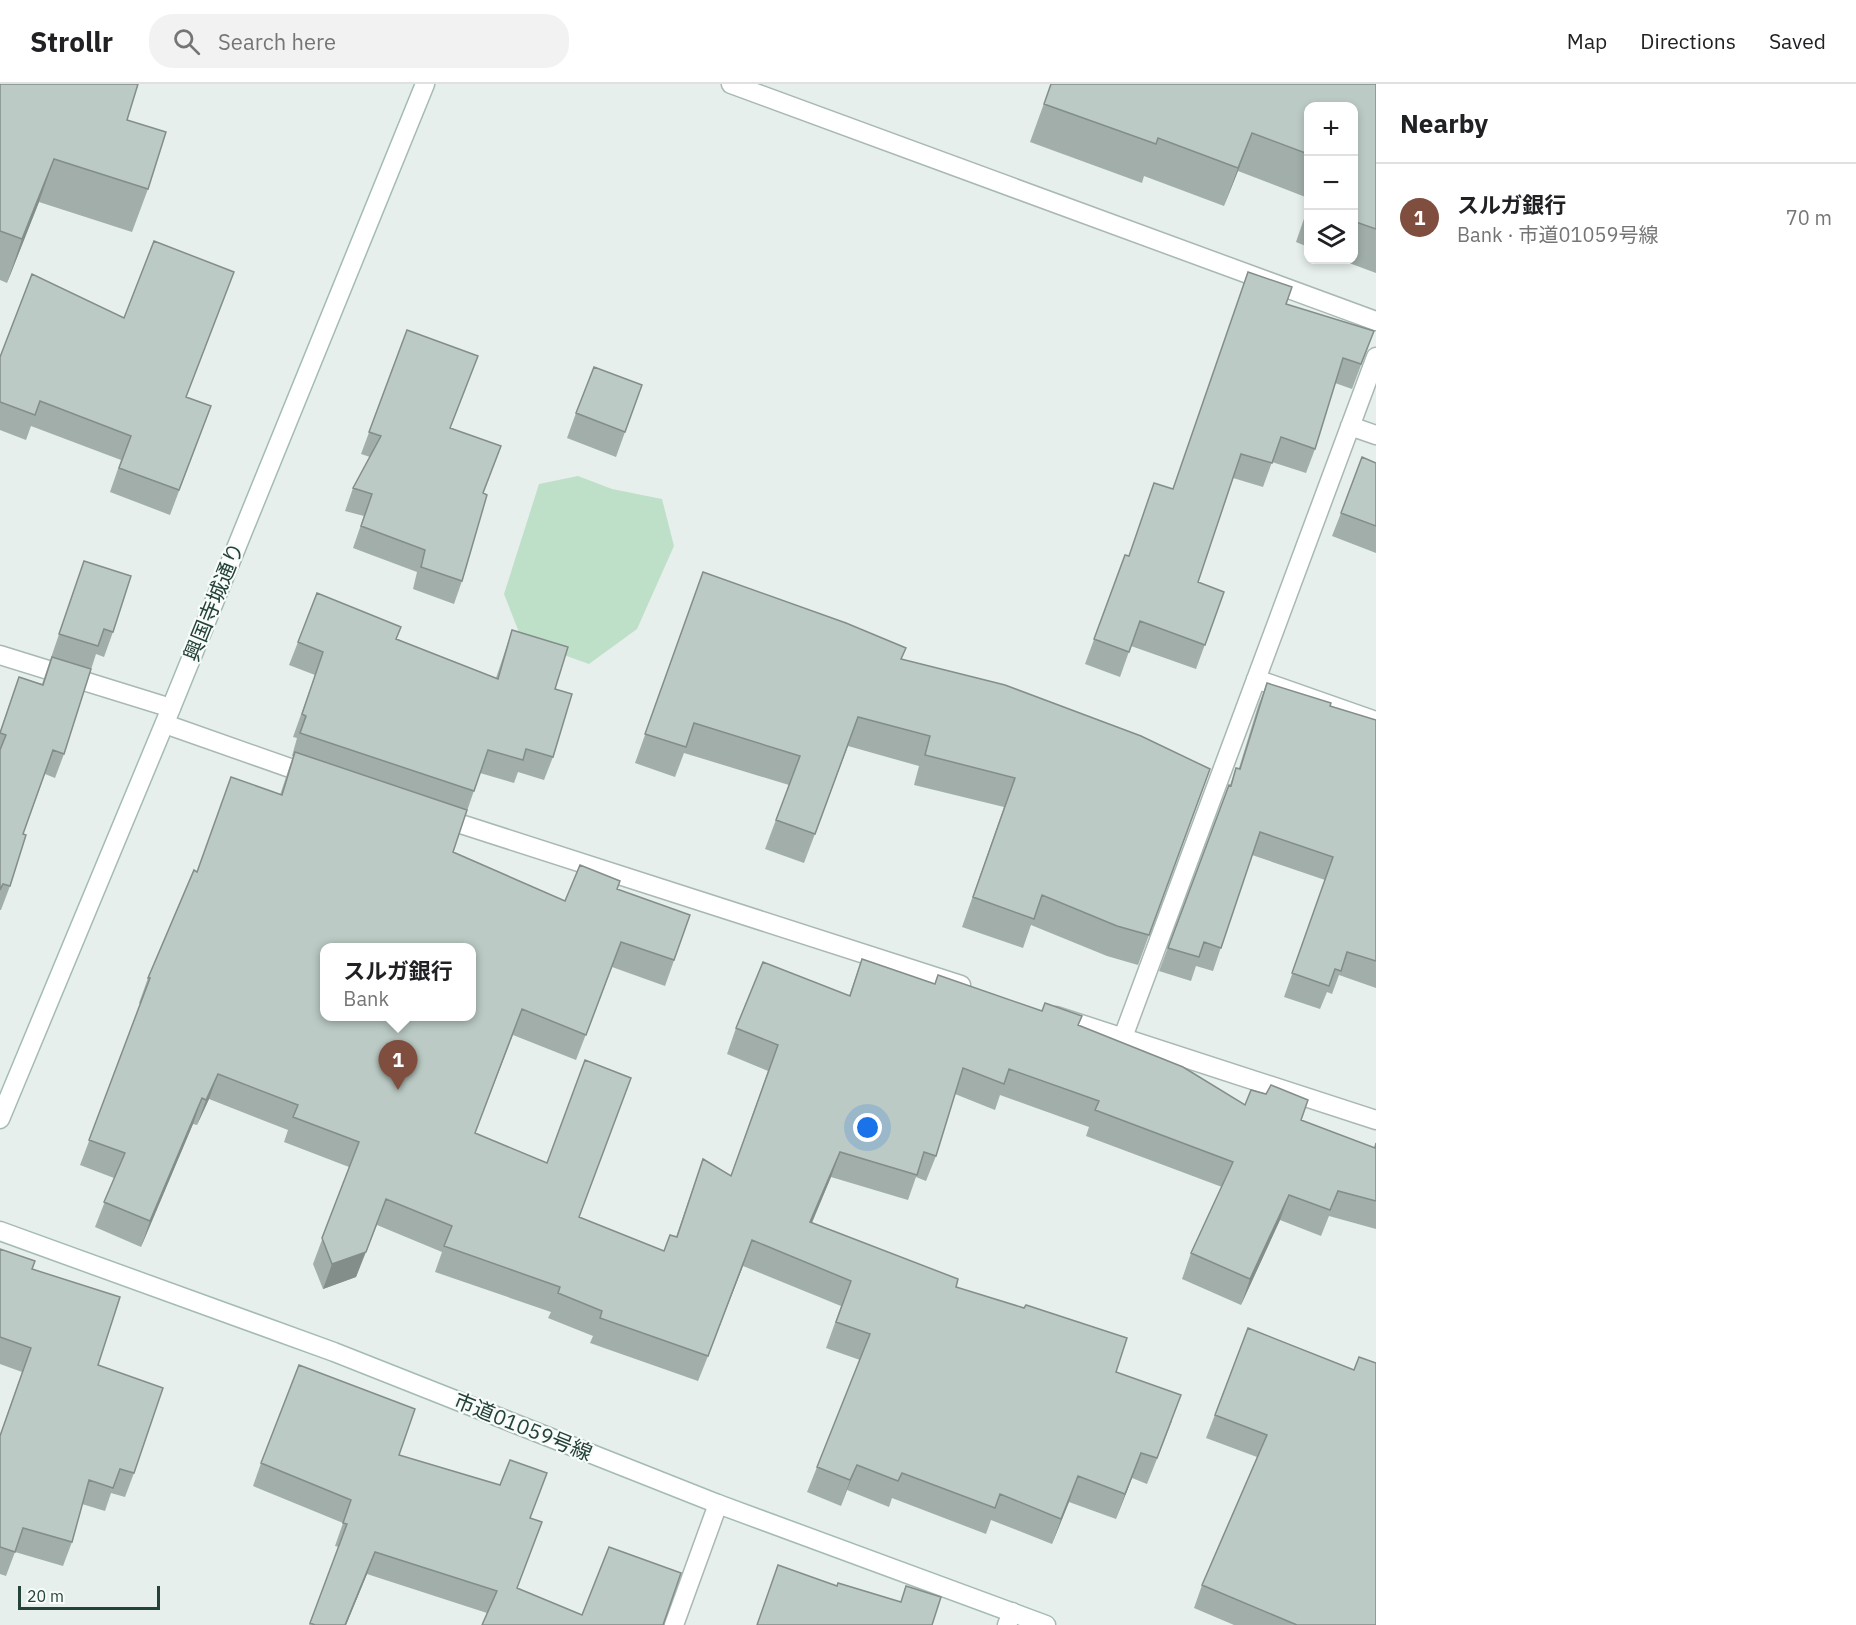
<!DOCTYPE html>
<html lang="en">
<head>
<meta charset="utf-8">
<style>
  :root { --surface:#fff; --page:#f2f2f2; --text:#202124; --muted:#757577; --line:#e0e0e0; --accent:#7f4e3f }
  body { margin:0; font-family:"IBM Plex Sans","Noto Sans JP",sans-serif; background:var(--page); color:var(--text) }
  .controls { position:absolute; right:18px; top:18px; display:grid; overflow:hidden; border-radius:12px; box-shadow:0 3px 9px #0003 }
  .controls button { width:54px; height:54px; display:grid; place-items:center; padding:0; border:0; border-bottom:2px solid var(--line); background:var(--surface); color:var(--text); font:30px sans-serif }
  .scale { position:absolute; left:18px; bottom:15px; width:142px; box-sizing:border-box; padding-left:6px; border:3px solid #24423a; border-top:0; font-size:16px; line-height:21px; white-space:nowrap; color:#24423a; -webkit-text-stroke:4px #f7fbf9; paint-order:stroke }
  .you { position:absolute; left:868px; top:1044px; width:21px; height:21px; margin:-15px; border:4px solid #fff; border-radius:50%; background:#1a73e8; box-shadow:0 0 0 9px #1a73e833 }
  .badge { display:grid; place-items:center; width:39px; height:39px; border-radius:50%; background:var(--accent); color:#fff; font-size:20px; font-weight:700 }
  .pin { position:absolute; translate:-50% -50px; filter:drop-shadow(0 2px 3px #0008) }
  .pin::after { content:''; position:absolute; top:32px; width:21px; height:18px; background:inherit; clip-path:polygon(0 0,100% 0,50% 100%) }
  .popup { position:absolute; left:320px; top:859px; width:156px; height:78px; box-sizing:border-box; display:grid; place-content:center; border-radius:12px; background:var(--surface); filter:drop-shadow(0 2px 4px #0005); font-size:20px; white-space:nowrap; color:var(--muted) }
  .popup b { font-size:22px; color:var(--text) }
  .popup::after { content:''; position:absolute; left:50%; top:100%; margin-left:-12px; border:12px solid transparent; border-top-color:var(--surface) }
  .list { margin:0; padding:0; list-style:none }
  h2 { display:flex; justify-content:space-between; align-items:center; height:78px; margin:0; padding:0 24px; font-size:26px }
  h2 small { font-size:20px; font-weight:400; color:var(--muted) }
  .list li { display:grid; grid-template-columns:39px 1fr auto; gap:18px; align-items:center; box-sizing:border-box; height:108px; padding:0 24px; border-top:2px solid var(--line) }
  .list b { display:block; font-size:22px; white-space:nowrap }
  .list p { margin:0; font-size:20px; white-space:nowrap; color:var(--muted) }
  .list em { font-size:20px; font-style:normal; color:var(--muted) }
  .icon { flex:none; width:33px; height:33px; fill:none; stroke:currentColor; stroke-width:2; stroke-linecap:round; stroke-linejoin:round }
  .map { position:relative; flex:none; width:1376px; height:1541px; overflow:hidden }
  header { display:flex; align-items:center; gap:36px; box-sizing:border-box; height:84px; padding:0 30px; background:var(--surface); border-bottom:2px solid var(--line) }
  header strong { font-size:28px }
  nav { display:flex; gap:33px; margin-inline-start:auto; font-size:21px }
  .search { width:420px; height:54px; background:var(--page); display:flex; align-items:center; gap:15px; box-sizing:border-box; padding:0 21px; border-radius:24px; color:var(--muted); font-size:22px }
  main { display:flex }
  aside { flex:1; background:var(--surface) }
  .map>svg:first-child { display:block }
</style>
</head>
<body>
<header>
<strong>Strollr</strong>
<div class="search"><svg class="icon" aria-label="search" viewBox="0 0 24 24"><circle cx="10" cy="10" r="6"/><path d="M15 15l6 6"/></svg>Search here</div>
<nav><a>Map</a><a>Directions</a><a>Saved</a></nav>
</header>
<main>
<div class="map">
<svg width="1376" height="1541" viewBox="0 0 1376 1541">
  <rect width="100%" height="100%" fill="#e6efeb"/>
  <path fill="#bfe0c8" d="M578 392 612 405 662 415 674 462 637 545 589 580 522 556 504 510 539 400Z"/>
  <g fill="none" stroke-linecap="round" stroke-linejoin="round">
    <defs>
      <path id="street" d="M731 0 1376 237
        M1350 342 1376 351
        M0 571 171 624
        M1256 595 1376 637
        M165 640 310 691
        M439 733 961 901
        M1056 932 1376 1036
        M1123 953 1376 273
        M674 1541 718 1420
        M1007 1541 1012 1528"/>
      <path id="secondary" d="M0 1035 171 624 425 0
        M0 1147 334 1268 718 1420 1046 1541"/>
    </defs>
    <use href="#street" stroke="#a8b8b2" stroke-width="21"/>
    <use href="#secondary" stroke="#a4bbb3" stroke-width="21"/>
    <use href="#street" stroke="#fff" stroke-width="18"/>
    <use href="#secondary" stroke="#fff" stroke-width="18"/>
  </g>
  <path fill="#a1aea9" d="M0 0 127 36 148 105 132 148 39 118 7 199 0 196Z
    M1051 0H1376V189L1341 176H1353V22H1308V114L1238 87 1224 122 1144 92 1142 99 1030 58Z
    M1308 123V163L1296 158Z
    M225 212 186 313 211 322 170 431 110 408 121 376 31 342 26 356 0 346V273L124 234Z
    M1286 220 1374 247 1352 305 1335 299 1315 365 1306 389 1272 378 1263 403 1233 394 1198 498 1224 508 1196 585 1131 562 1120 593 1085 580 1125 471 1129 472 1173 405Z
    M407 246 451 344 501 362 483 409 462 497 454 520 413 505 417 488 353 464 364 432 345 427 353 404 370 373 361 370Z
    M642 301 616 373 567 354 576 329Z
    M1376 379V469L1332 452 1341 429Z
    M84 477 113 548 104 573 96 570 64 670 55 694 45 690 23 750 10 802 1 826H0V647L19 593 42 600Z
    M703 488 902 575 1210 685 1138 881 1107 872 1031 841 1023 864 962 843 1004 723 914 701 919 682 848 662 804 779 765 765 789 701 684 669 675 693 635 679Z
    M512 546 555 605 553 673 544 696 518 688 514 699 480 689 453 768 565 817 617 806 690 831 665 902 612 883 576 976 513 951 475 1049 579 1133 664 1167 676 1153 703 1075 731 1092 768 987 727 970 736 944 849 912 862 875 935 900 1078 942 1245 1021 1301 1036 1374 1064 1376 1059V1145L1329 1132 1321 1152 1280 1136 1241 1221 1182 1195 1191 1169 1222 1103 1086 1052 1089 1043 1000 1011 995 1026 955 1010 936 1072 926 1097 916 1093 908 1116 831 1093 812 1139 956 1203 1116 1288 1172 1337 1147 1400 1132 1394 1116 1435 1069 1418 1052 1460 991 1436 986 1450 892 1414 889 1423 847 1406 841 1422 807 1408 860 1276 826 1264 841 1222 743 1182 698 1297 590 1259 593 1252 548 1234 551 1228 435 1188 442 1168 377 1141 356 1193 323 1205 313 1180 349 1083 284 1058 288 1046 209 1015 197 1041 193 1040 141 1163 95 1143 114 1094 80 1081 141 920 139 919 148 894 197 787 280 711 293 672H292L297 654 293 653 315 591 289 581 298 558 397 555 496 594Z
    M1267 599 1330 622 1376 636V904L1339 891 1332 910 1327 908 1320 925 1284 913 1325 796 1252 771 1213 887 1196 882 1191 897 1159 887 1229 701H1230L1236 684H1239L1258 622Z
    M0 1165 32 1185 98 1281 134 1389 125 1413 111 1409 105 1427 82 1420 72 1458 63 1482 15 1468 6 1492 0 1490V1351L22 1288 0 1280Z
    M1248 1244 1376 1541H1234L1194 1524 1202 1501 1257 1373 1206 1354Z
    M399 1371 531 1434 517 1504 582 1531 663 1541 487 1529 367 1490 346 1541H309L339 1463 335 1462 343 1439 253 1402 261 1379Z"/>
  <path fill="#838d89" d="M1252 49 1238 87 1224 122 1238 84Z
    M54 75 39 118 7 199 22 155Z
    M218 990 209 1015 197 1041 206 1016Z
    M202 1014 193 1040 141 1163 150 1137Z
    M840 1068 831 1093 801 1164 810 1138Z
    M1289 1111 1280 1136 1241 1221 1250 1195Z
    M386 1115 356 1193 323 1205 332 1180Z
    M752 1156 743 1182 698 1297 708 1272Z
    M1141 1369 1132 1394 1116 1435 1125 1410Z
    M857 1381 847 1406 841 1422 850 1396Z
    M1078 1392 1069 1418 1052 1460 1061 1435Z
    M375 1468 367 1490 346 1541H345Z"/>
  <path fill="#bbcac4" stroke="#838d89" stroke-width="1.5" fill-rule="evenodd" d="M0 0H138L127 36 166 48 148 105 54 75 22 155 0 147Z
    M1051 0H1376V145L1353 137V22H1308V70L1252 49 1238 84 1158 54 1156 60 1044 20Z
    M154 157 234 188 186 313 211 322 179 406 119 384 131 352 40 317 35 331 0 318V273L32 190 124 234Z
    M1248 188 1292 203 1286 220 1374 247 1361 280 1343 274 1315 365 1281 353 1272 379 1241 370 1198 498 1224 508 1205 561 1140 537 1129 568 1094 555 1125 471 1129 472 1154 399 1173 405Z
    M407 246 478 272 450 344 501 362 483 409 487 411 462 497 421 483 425 466 361 442 372 410 353 404 381 352 369 348Z
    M594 283 642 301 625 348 576 329Z
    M1362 373 1376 379V442L1341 429Z
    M84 477 131 492 113 548 104 545 98 562 59 550Z
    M703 488 846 539 906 564 901 575 1005 601 1141 652 1210 685 1149 851 1117 842 1042 811 1034 835 973 813 1015 694 925 671 930 652 858 633 815 750 776 736 800 672 694 639 686 663 645 650Z
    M317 509 401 543 396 555 498 595 512 546 568 563 555 605 572 610 553 673 526 665 523 676 488 666 474 707 300 649 306 632 302 630 323 568 298 558Z
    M52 573 91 585 64 670 53 666 23 750 26 751 10 802 3 800 0 806V666L6 651 0 649 19 593 43 601Z
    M1267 599 1331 619 1330 622 1376 636V877L1347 868 1341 887 1335 885 1329 902 1292 889 1333 773 1260 748 1221 864 1204 858 1199 873 1168 864 1229 701 1231 702 1236 684 1240 685Z
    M295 668 467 726 453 768 565 817 580 781 620 797 617 805 690 831 674 876 621 858 586 951 522 925 475 1049 547 1079 585 976 631 994 579 1133 664 1167 670 1151 677 1153 703 1075 731 1092 778 961 736 944 763 878 850 912 862 875 935 900 938 891 1042 927 1045 919 1082 932 1078 941 1183 983 1245 1021 1251 1006 1266 1010 1271 1001 1308 1016 1301 1036 1375 1064 1376 1059V1117L1338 1107 1330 1126 1289 1111 1250 1195 1191 1169 1233 1078 1095 1026 1099 1017 1009 985 1004 1000 963 984 936 1072 924 1068 917 1091 840 1068 810 1138 958 1195 956 1203 1024 1224 1026 1221 1127 1254 1116 1288 1181 1311 1157 1374 1141 1369 1125 1410 1078 1392 1061 1435 1000 1410 995 1424 902 1389 898 1397 857 1381 850 1396 817 1383 870 1250 836 1238 851 1197 752 1156 708 1272 600 1234 602 1227 558 1209 560 1203 444 1162 452 1142 386 1115 366 1168 332 1180 322 1154 359 1058 293 1033 298 1021 218 990 206 1016 202 1014 150 1137 104 1118 125 1069 89 1056 150 894H148L194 786 197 788 231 693 282 711ZM324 864H471V933H324Z
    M0 1165 35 1177 32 1185 120 1213 98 1281 163 1304 134 1389 120 1385 113 1404 89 1396 72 1458 23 1444 15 1468 0 1463V1352L31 1264 0 1253Z
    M1248 1244 1354 1286 1359 1273 1376 1279V1541H1297L1202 1501 1267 1351 1215 1331Z
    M299 1281 415 1325 399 1371 500 1401 510 1376 547 1389 530 1434 542 1438 517 1504 582 1531 609 1463 681 1489 663 1541H482L497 1507 375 1468 345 1541H315L310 1539 347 1440 343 1439 351 1416 261 1379Z
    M778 1481 837 1502 838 1499 901 1518 906 1502 941 1513 932 1541H757Z"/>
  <g text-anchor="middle" stroke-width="4.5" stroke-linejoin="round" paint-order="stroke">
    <g font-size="21" fill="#24423a" stroke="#f7fbf9">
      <text transform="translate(214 518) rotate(-68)" y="7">興国寺城通り</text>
      <text transform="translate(523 1343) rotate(22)" y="7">市道01059号線</text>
    </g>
  </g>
</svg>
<div class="controls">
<button>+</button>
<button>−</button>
<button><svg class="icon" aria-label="layers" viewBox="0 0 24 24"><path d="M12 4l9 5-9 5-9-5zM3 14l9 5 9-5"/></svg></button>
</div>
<div class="scale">20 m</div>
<div class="you"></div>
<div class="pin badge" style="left:398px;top:1006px">1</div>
<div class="popup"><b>スルガ銀行</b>Bank</div>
</div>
<aside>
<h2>Nearby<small></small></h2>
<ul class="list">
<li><span class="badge">1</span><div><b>スルガ銀行</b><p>Bank · 市道01059号線</p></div><em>70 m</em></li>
</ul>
</aside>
</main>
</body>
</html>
